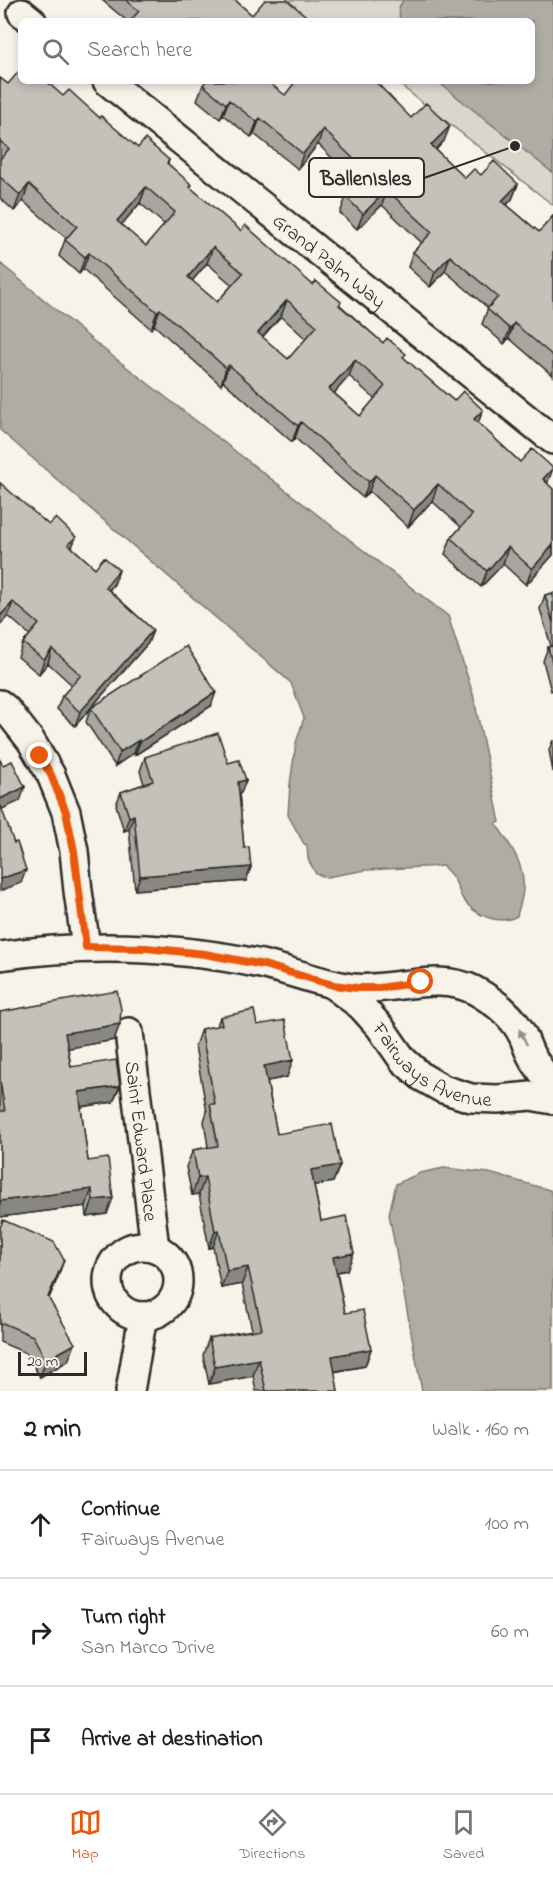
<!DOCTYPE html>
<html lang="en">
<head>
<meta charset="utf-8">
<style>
  :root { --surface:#fff; --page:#f2f2f2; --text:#202124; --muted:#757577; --line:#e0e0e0; --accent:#ea580c }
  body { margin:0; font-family:"Indie Flower",sans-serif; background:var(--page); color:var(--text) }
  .scale { position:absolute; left:18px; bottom:15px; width:69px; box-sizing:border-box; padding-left:6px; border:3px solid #2b2b2b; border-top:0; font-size:16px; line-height:21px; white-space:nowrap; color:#2b2b2b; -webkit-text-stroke:4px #f7f3e8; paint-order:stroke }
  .stop { position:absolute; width:18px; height:18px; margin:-14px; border:4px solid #ea580c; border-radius:50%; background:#fff }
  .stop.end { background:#ea580c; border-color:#fff; box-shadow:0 2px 6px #0008 }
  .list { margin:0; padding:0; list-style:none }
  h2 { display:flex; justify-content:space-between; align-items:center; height:78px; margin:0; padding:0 24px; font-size:26px }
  h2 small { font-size:20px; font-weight:400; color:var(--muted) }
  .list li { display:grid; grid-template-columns:39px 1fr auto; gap:18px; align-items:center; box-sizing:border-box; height:108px; padding:0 24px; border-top:2px solid var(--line) }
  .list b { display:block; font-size:22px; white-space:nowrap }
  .list p { margin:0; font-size:20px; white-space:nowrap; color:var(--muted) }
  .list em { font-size:20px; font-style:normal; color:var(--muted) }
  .icon { flex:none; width:33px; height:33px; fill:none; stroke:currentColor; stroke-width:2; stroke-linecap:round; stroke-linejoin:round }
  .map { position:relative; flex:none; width:553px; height:1391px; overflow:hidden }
  .search { position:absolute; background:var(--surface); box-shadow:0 3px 9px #0003; left:18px; right:18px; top:18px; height:66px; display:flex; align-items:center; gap:15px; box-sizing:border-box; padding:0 21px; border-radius:9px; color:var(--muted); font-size:22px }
  .sheet { height:402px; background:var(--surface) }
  nav { display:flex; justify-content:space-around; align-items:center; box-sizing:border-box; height:84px; border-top:2px solid var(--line); background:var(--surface); font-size:16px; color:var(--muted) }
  nav a { display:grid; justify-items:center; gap:3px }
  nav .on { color:var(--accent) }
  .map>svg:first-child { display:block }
</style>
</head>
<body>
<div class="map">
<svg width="553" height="1391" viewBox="0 0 553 1391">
  <rect width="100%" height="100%" fill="#f7f3e8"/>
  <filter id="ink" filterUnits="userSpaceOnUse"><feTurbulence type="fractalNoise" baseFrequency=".0167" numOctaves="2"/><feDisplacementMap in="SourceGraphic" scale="12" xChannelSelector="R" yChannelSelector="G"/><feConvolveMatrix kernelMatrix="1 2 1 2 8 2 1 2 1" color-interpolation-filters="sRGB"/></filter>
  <g filter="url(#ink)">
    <path fill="#dad6cc" stroke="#82807c" stroke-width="1.5" d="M280 0H553V205L395 81H532V21H310Z"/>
    <path fill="#afaca4" stroke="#7a7874" stroke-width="1.5" d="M403 0H553V173L437 81H532V21H400L399 8Z
      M0 263 97 344 448 616 473 694 500 822 496 824C509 843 525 864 523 888 523 898 519 907 517 916 499 926 474 915 463 899 459 893 458 886 455 881 452 875 447 871 443 866L366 870 327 877 316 874 308 859 307 845 304 844 288 815 290 784 296 743 304 718 291 683 0 430Z
      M444 1168 489 1173 550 1190 553 1198V1391H422L389 1214 396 1184 420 1173Z"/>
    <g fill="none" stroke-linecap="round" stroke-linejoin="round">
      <defs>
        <g id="street">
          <path d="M22 13 32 21"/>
          <path id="s1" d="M107 81 553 440"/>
          <path d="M0 704 6 709 31 741 51 775 66 812 74 851 78 891 86 947"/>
          <path d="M0 956C88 943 174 946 261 964 292 971 322 984 353 988 393 992 437 971 474 990 494 1001 513 1015 523 1036 526 1043 528 1050 532 1057 538 1067 546 1077 553 1086"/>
          <path id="s2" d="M334 986 361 1006 380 1027 403 1060 422 1077 443 1089 471 1098 498 1099 531 1096 553 1100"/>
          <path id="s3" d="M129 1032 155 1248"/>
          <circle cx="143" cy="1281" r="35"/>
          <path d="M130 1391 143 1316"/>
        </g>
      </defs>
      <use href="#street" stroke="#2b2b2b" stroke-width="32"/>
      <use href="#street" stroke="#f7f3e8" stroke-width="27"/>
    </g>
    <path fill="#a9a69f" stroke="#2b2b2b" stroke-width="1.5" fill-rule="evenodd" d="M102 0H235L252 15 312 21H127Z
      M0 78 8 84 63 96 100 118 138 148 169 160 168 164 191 188 241 231 340 305 383 343 404 358 454 401 483 410 478 423 520 462 553 468 547 484 553 489V555L526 585 503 564 481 587 445 554 451 538 461 527 432 501 408 527 369 491 363 498 295 438 292 442 223 381 221 385 154 325 151 329 83 269 79 274 59 256 65 240 66 238 23 201 14 211 0 198ZM140 203 165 225 146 246 121 225ZM207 263 232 285 217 302 192 281ZM281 316 306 339 288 359 262 337ZM349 376 375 399 360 416 334 393Z
      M203 85 285 95 411 118 444 141 436 150 465 178 481 175 518 184 512 199 507 205 539 232 553 216V376L509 338 504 344 482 324 488 308 445 271 430 287 408 267 413 252 422 243 382 205 357 229 340 213 346 197 358 184 318 144 298 169 254 134 251 137 223 115 220 119 197 100Z
      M0 483 95 568 119 570 114 584 109 590 153 630 148 643 75 726 57 709 62 696 72 685 48 663 39 674 18 657 23 643 30 635 8 616Z
      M553 593V690L551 691 543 661 548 647 551 646 540 609 545 595Z
      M211 706 135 755 134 753 115 766 86 722 91 708Z
      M553 740V772L549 750Z
      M145 757 228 763 246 780 241 793 239 794 244 848 251 867 246 881 135 890 129 829 124 831 116 805 121 792 144 784 140 771Z
      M0 1012 114 1040 68 1048 71 1067 120 1086 113 1102 81 1107 88 1161 107 1214 87 1217 86 1206 0 1217Z
      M220 1017 257 1025 287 1077 267 1081 277 1134 340 1165 333 1182 314 1185 321 1221 347 1270 337 1272 345 1313 371 1349 365 1366 334 1372 338 1391H256L253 1376 209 1384 203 1355 209 1338 252 1330 242 1284 221 1288 213 1247 209 1248 199 1194 192 1195 186 1167 193 1150 208 1147 204 1121 207 1112 195 1046 201 1029 217 1026Z
      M0 1228 58 1277 49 1298 68 1361 40 1377 26 1353 0 1342Z"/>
    <path fill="#898782" stroke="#2b2b2b" stroke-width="1.5" d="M229 100 223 115 220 119 226 104Z
      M260 118 254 134 251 137 257 122Z
      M450 126 444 141 425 160 431 145Z
      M323 129 318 144 298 169 303 154Z
      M29 184 23 201 14 211 20 195Z
      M518 184 512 199 496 216 502 201Z
      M146 187 140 203 111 237 117 221Z
      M387 190 382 205 357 229 363 214Z
      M213 247 207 263 182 293 188 277Z
      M89 253 83 269 79 274 85 257Z
      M450 256 445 271 430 287 435 272Z
      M287 300 281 316 252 349 258 333Z
      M160 309 154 325 151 329 157 312Z
      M514 323 509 338 504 344 510 329Z
      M355 360 349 376 323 406 329 389Z
      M229 365 223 381 221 385 226 368Z
      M483 410 477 426 474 419Z
      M301 422 295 438 292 442 298 426Z
      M553 468 547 484 543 479Z
      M375 475 369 491 363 498 369 482Z
      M438 484 432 501 408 527 414 510Z
      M76 537 71 550 68 544Z
      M553 545V555L526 585 532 569Z
      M508 547 503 564 481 587 487 571Z
      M119 570 114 584 100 601 105 587Z
      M13 602 8 616 0 625V616Z
      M153 630 148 643 75 726 80 712Z
      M52 649 48 663 39 674 44 660Z
      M216 692 211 706 135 755 140 742Z
      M139 740 134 753 115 766 120 752Z
      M246 780 241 793 233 796 238 782Z
      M25 787 20 801 0 810V799Z
      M134 815 129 829 124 831 129 817Z
      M251 867 246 881 135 890 140 876Z
      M26 870 21 883 0 891V879Z
      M120 1024 114 1040 59 1050 65 1033Z
      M293 1060 287 1077 258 1083 264 1066Z
      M120 1086 113 1102 73 1108 79 1092Z
      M340 1165 333 1182 305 1187 311 1170Z
      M205 1177 199 1194 192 1195 198 1178Z
      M92 1189 86 1206 0 1217V1201Z
      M113 1198 107 1214 87 1217 93 1200Z
      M219 1230 213 1247 209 1248 215 1231Z
      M354 1253 347 1270 327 1274 333 1257Z
      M64 1260 58 1277 42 1314 48 1297Z
      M248 1267 242 1284 221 1288 227 1271Z
      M75 1344 68 1361 40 1377 46 1360Z
      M371 1349 365 1366 325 1373 332 1356Z
      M259 1359 253 1376 209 1384 215 1367Z"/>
    <path fill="#c4c1b9" stroke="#2b2b2b" stroke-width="1.5" fill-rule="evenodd" d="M126 0H235L252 15 265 0H287L312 21H130L139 11Z
      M316 16 321 21H312Z
      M21 69V81H46L63 96 69 90 100 118 101 116 138 148 145 139 169 160 167 163 192 185 190 187 241 231 245 225 313 285 316 281 341 302 339 305 383 343 387 338 406 354 403 357 454 401 463 391 483 410 474 419 520 462 532 449 553 468 543 479 553 489V545L532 569 508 547 487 571 451 538 472 515 438 484 414 510 375 475 369 482 301 422 298 426 229 365 226 368 160 309 157 312 89 253 85 257 65 240 77 226 29 184 20 195 0 177V159L9 149 0 141V78L8 84ZM146 187 175 212 146 246 117 221ZM213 247 243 273 217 302 188 277ZM287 300 317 326 288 359 258 333ZM355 360 385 386 360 416 329 389Z
      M206 81H267L285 95 296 81H375L411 118 426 103 450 126 431 145 465 178 474 169 481 175 494 161 518 184 502 201 539 232 553 216V356L514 323 510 329 487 309 498 297 450 256 435 272 413 252 432 232 387 190 363 214 346 197 369 174 323 129 303 154 260 118 257 122 229 100 226 104 203 85Z
      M0 483 49 525 56 518 76 537 68 544 95 568 104 557 119 570 105 587 153 630 80 712 62 696 81 675 52 649 44 660 23 643 39 624 13 602 0 616Z
      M553 593V623L545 595Z
      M186 646 216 692 140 742 139 740 120 752 91 708Z
      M553 646V666L548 647Z
      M218 733 228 763 239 760 246 780 238 782 244 848 249 847 251 867 140 876 134 815 129 817 121 792 153 781 145 757Z
      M0 760 3 765 12 761 25 787 0 799Z
      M0 804 14 843 17 842 26 870 0 879Z
      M117 991 121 1009 120 1024 65 1033 71 1067 116 1060 120 1086 79 1092 88 1161 108 1158 113 1198 93 1200 92 1189 0 1201V1111H5L0 1081V1012Z
      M254 1010 257 1025 285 1020 293 1060 264 1066 277 1134 332 1124 340 1165 311 1170 321 1221 346 1216 354 1253 333 1257 345 1313 363 1310 371 1349 332 1356 338 1391H266L259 1359 215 1367 209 1338 262 1329 248 1267 227 1271 219 1230 215 1231 205 1177 198 1178 193 1150 218 1146 210 1104H215L201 1029 222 1025 220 1017Z
      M3 1220 54 1242 64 1260 48 1297 75 1344 46 1360 33 1336 3 1323 0 1325V1228Z"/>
    <defs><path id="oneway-solid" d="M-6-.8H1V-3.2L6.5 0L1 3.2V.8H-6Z" transform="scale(1.5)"/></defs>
    <use fill="#918f8a" href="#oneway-solid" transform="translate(523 1037) rotate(-117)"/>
  </g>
  <g fill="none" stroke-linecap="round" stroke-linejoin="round" filter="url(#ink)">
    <path stroke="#ea580c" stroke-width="8" d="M40 756 51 775 66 812 74 851 86 947 146 948 205 954 264 965 333 985 357 988H379L421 982"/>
  </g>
  <g text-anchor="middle" stroke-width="4.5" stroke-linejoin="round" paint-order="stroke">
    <g font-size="20" fill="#2b2b2b" stroke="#f7f3e8">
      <text dy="7" stroke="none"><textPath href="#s1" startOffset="286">Grand Palm Way</textPath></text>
      <text dy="7" stroke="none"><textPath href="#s2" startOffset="130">Fairways Avenue</textPath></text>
      <text dy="7" stroke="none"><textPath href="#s3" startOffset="110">Saint Edward Place</textPath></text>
    </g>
  </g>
  <path fill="none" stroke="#2b2b2b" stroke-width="2" d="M515 146L424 178"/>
  <circle fill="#2b2b2b" stroke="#f7f3e8" stroke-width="2" cx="515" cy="146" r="6"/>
  <rect fill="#f7f3e8" stroke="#2b2b2b" stroke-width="2" x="309" y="158" width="115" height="39" rx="6"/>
  <g font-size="21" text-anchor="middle" font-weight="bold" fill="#2b2b2b">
    <text x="366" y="185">BallenIsles</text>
  </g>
</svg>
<div class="scale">20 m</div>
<div class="stop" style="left:421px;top:982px"></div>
<div class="stop end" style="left:40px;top:756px"></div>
<div class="search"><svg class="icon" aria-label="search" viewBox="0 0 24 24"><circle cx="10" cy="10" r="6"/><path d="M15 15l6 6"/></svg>Search here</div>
</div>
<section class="sheet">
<h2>2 min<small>Walk · 160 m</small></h2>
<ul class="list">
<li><svg class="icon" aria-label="ahead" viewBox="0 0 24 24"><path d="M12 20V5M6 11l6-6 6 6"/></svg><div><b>Continue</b><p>Fairways Avenue</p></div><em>100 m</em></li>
<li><svg class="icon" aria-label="right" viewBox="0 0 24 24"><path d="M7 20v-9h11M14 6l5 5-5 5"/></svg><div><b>Turn right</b><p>San Marco Drive</p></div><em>60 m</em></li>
<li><svg class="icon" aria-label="arrive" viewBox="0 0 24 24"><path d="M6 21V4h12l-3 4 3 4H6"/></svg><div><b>Arrive at destination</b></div></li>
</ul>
</section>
<nav>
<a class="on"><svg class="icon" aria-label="map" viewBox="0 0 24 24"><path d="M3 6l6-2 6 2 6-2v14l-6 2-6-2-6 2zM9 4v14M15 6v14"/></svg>Map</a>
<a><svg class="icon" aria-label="directions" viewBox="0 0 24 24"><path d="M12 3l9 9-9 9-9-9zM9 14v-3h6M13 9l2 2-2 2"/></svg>Directions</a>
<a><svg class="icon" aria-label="saved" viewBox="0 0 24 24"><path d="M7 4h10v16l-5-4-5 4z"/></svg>Saved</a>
</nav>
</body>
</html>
